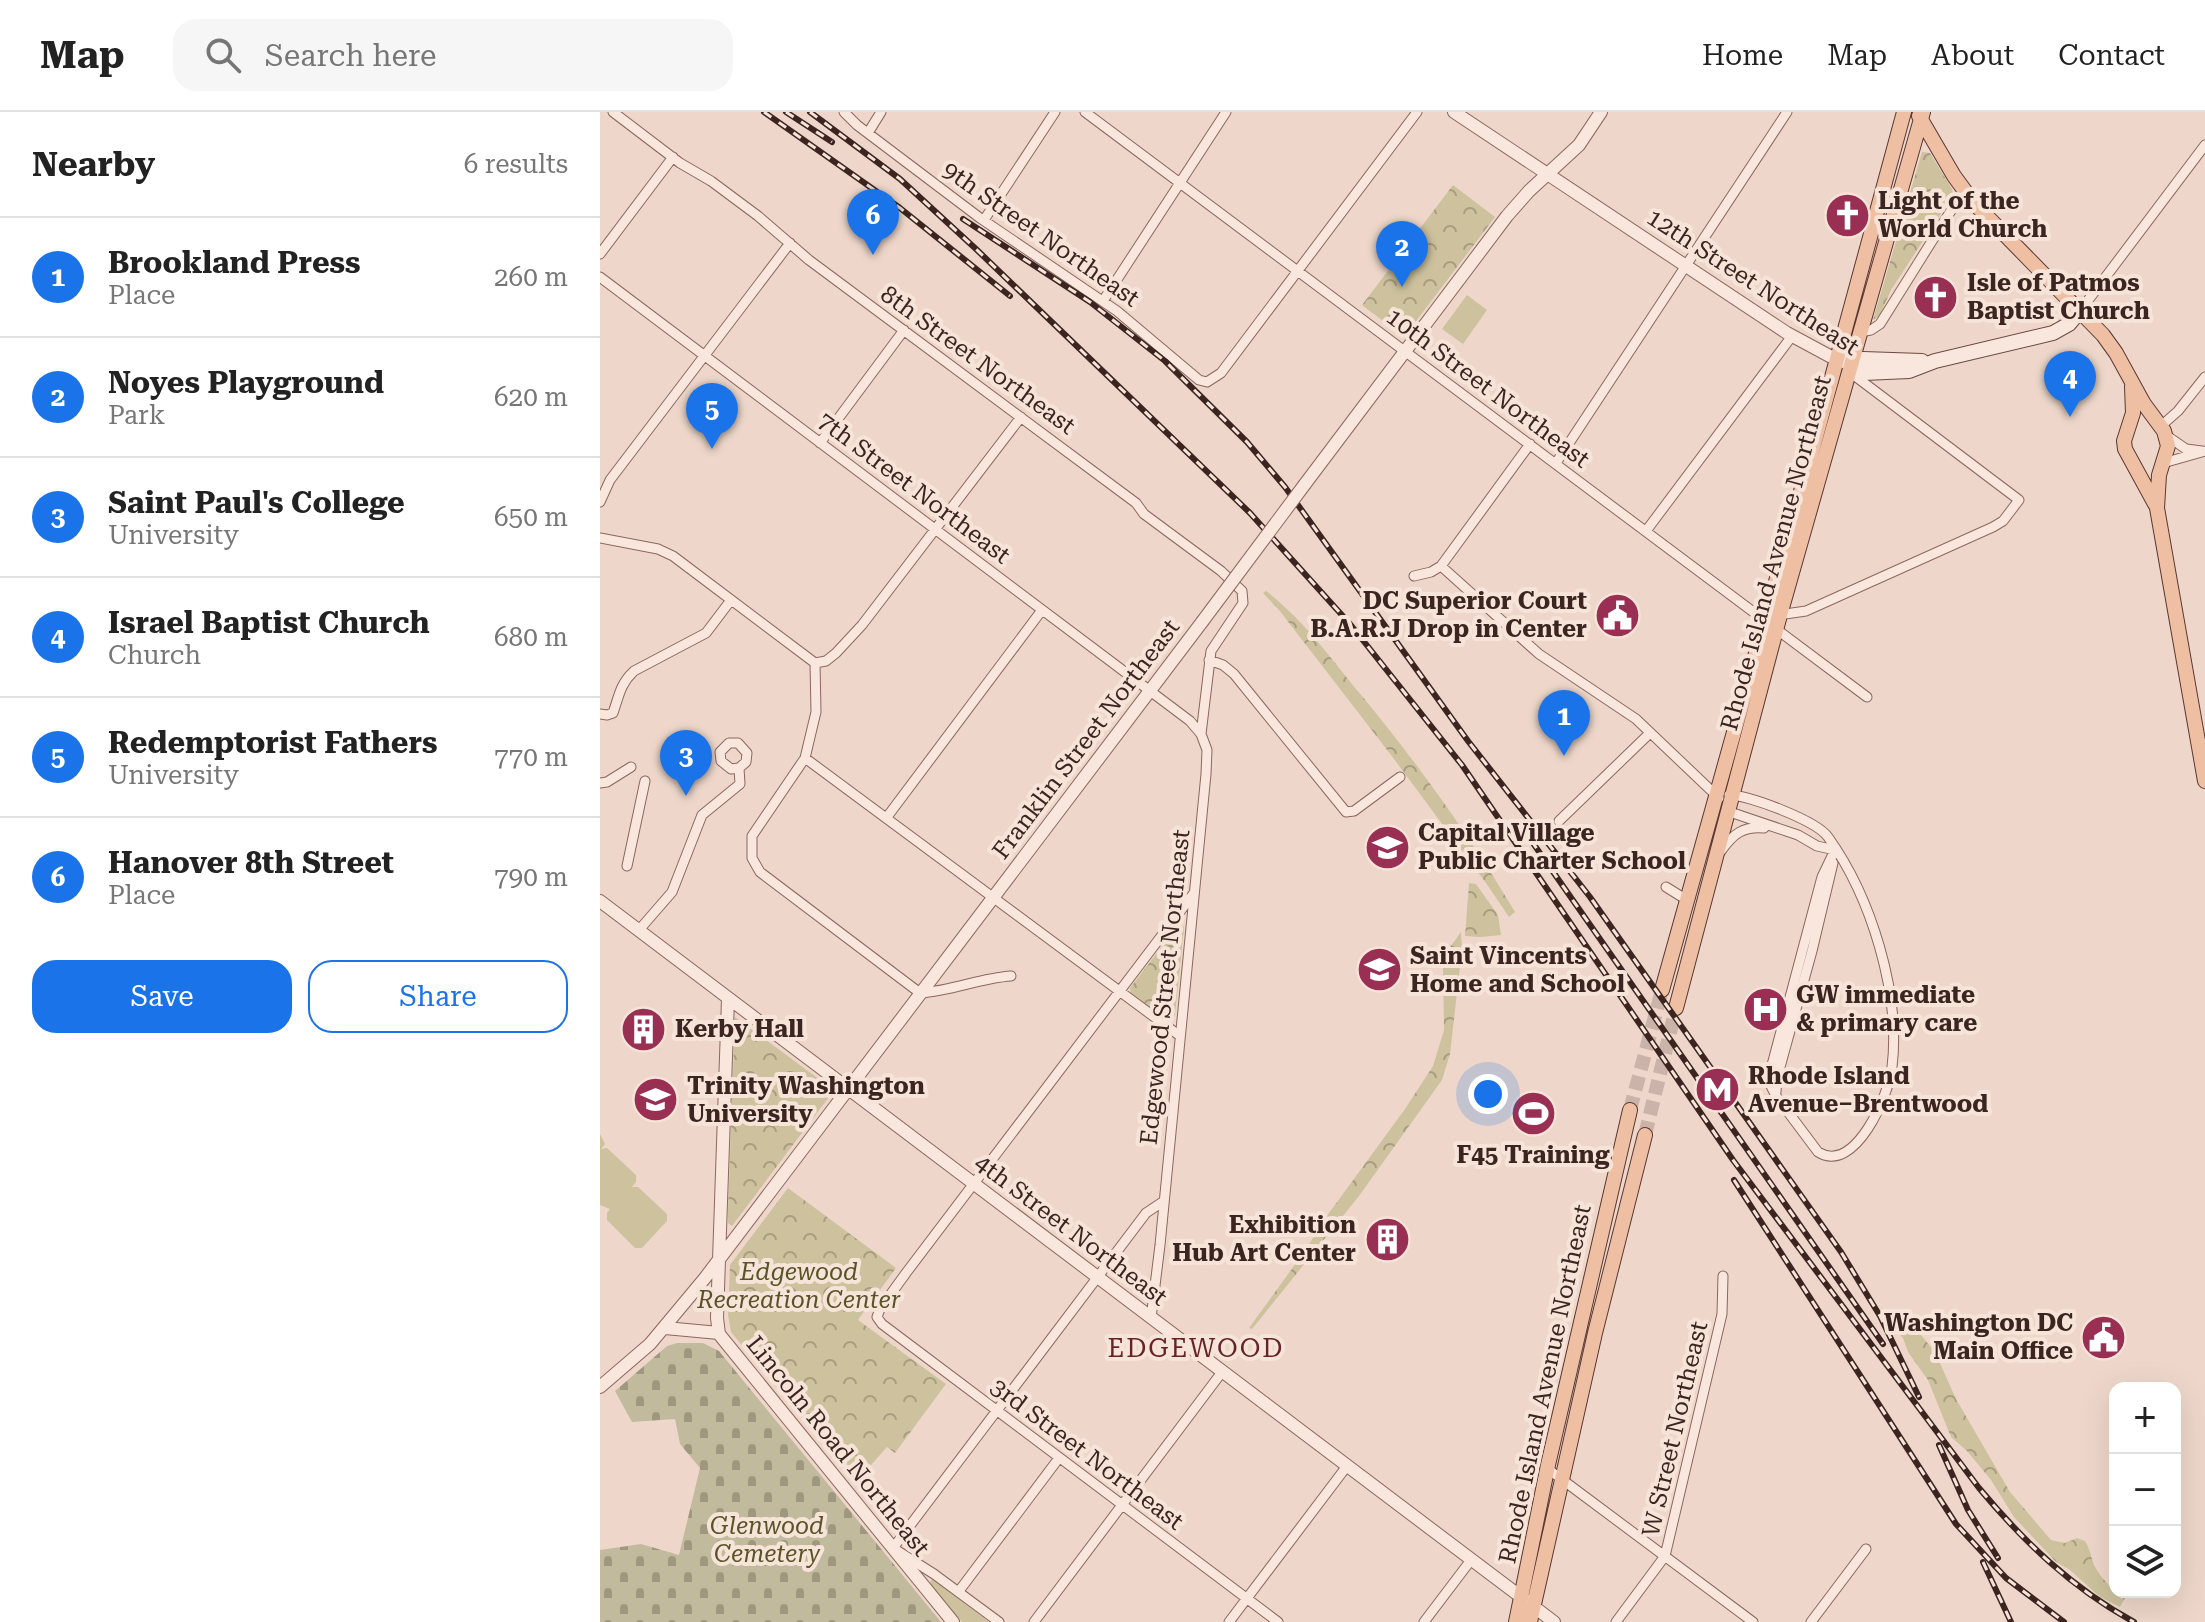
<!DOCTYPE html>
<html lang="en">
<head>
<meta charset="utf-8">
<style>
  :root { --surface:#fff; --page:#f6f6f6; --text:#222; --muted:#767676; --line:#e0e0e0; --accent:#1a73e8 }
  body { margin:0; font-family:"Roboto Serif",serif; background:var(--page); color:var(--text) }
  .controls { position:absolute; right:24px; bottom:24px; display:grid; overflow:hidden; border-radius:16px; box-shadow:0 8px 32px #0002 }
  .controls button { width:72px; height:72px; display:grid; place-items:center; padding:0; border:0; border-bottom:2px solid var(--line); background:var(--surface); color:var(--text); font:40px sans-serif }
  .you { position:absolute; left:888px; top:982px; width:28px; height:28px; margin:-20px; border:6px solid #fff; border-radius:50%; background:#1a73e8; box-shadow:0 0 0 12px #1a73e833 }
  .badge { display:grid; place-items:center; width:52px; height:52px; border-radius:50%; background:var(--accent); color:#fff; font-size:26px; font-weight:700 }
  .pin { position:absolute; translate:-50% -66px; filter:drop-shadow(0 2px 4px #0008) }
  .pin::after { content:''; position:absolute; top:42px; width:28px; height:24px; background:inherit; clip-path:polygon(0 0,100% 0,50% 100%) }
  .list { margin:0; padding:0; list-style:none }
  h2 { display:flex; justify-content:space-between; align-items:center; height:104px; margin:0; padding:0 32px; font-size:34px }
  h2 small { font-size:26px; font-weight:400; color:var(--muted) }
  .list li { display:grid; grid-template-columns:52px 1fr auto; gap:24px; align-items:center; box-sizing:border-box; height:120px; padding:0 32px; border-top:2px solid var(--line) }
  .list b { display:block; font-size:30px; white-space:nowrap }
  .list p { margin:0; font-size:26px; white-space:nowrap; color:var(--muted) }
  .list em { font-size:26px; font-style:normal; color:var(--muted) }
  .actions { display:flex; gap:16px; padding:24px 32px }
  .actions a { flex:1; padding:18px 0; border:2px solid var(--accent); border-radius:24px; text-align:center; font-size:28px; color:var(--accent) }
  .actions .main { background:var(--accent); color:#fff }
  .icon { flex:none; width:44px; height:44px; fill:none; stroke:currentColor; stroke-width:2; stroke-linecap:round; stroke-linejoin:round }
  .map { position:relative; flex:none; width:1605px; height:1510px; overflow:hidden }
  header { display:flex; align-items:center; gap:48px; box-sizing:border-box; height:112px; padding:0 40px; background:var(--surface); border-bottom:2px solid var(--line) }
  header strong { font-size:38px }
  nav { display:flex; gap:44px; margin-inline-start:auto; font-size:28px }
  .search { width:560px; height:72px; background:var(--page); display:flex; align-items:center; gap:20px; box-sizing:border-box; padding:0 28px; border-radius:24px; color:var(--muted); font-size:30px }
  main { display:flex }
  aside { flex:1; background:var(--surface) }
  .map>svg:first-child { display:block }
</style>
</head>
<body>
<header>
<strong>Map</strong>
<div class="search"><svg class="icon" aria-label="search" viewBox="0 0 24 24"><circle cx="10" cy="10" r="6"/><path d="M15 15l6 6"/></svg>Search here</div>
<nav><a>Home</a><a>Map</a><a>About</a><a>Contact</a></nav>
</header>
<main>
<aside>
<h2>Nearby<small>6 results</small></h2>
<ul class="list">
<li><span class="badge">1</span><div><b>Brookland Press</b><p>Place</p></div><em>260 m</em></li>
<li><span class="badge">2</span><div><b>Noyes Playground</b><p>Park</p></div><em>620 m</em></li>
<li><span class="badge">3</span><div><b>Saint Paul's College</b><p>University</p></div><em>650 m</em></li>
<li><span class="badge">4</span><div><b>Israel Baptist Church</b><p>Church</p></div><em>680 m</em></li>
<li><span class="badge">5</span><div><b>Redemptorist Fathers</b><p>University</p></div><em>770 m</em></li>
<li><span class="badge">6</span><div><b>Hanover 8th Street</b><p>Place</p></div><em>790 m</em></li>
</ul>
<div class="actions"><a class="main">Save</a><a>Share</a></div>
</aside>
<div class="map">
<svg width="1605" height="1510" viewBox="0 0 1605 1510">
  <defs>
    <pattern id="forest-crowns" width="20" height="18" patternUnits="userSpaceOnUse" patternTransform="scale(2)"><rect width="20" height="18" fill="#cdc29d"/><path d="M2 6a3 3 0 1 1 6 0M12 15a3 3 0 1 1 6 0" fill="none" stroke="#a89d80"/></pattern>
    <pattern id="cemetery-stones" width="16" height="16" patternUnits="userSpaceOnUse" patternTransform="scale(2)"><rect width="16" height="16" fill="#c2ba9c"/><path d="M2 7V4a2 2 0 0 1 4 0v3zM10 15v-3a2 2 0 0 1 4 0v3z" fill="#9f977f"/></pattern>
  </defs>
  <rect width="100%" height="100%" fill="#eed7ca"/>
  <path fill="#cdc29d" d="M867 183 887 198 863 232 842 217Z
    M0 1022 5 1032 1 1037 7 1036 36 1063V1070L32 1075H38L67 1102V1109L42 1136H35L7 1108V1101L10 1097 0 1093Z"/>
  <path fill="url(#forest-crowns)" d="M1322 40 1330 41 1352 77 1353 83 1291 178 1280 203 1273 208Z
    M853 73 895 105 804 225 762 193Z
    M666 479C705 509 731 547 762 584 818 652 870 724 915 800L909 805 886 771 791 643 679 498 663 481Z
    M869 771 876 772 898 803 901 823 881 825 865 824Z
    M580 811 584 815 575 903 568 908 531 881 530 876Z
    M861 820 862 837 850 942 842 968 759 1084 652 1217 649 1216 704 1140 729 1101 805 997 833 954 844 918 843 852 850 835Z
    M135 905 231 976 232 981 132 1114 128 1111V1098Z
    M188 1076 296 1156 258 1208 346 1272 295 1341 287 1335 255 1371 131 1220 128 1203 130 1153Z
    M1292 1201 1321 1223 1335 1240 1356 1287 1410 1380 1451 1428 1465 1431 1477 1426 1485 1429C1490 1437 1491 1445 1494 1453 1501 1468 1514 1477 1525 1486L1520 1495 1500 1485 1470 1458 1456 1450 1414 1405 1391 1368 1367 1339 1351 1325 1328 1268 1308 1240 1303 1226 1295 1218Z
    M331 1468H333L389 1510H362L330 1472Z"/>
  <path fill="url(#cemetery-stones)" d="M77 1231H103L119 1239 341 1510H0V1438L41 1432 79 1443 100 1356 80 1332 75 1307 32 1310 15 1279 67 1234Z"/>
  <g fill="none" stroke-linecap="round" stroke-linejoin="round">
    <path stroke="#cab3a8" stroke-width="14" stroke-dasharray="14 7" stroke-linecap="butt" d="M1030 998 1062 878
      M1045 1023 1076 896"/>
    <defs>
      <path id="minor" d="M13 0 80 51 111 69 158 104 209 148 536 391 544 402 621 459 642 479 643 491 611 539 601 622 607 638 606 662 560 1133 551 1206
        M244 0 257 13 380 106 517 199 599 268 607 270 621 261 817 0
        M485 0 1267 585
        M268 21 281 0
        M384 108 455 0
        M0 142 73 45
        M0 165 590 609 601 622
        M503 189 626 0
        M1480 199 1605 33
        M1260 220 1271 218 1280 212 1352 97 1366 81
        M1561 314 1578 299 1605 265
        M1567 324 1586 337 1602 339
        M220 331 304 218
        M956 351 1187 0
        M1563 351 1605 339
        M0 390 10 368 190 131
        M1046 419 1192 224
        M0 426 58 437 73 444 215 551 226 549 236 541 262 513 421 305
        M841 454 939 542 1036 607 1119 686
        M814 464 831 460 841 454 930 332
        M1178 503 1206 499 1393 415 1403 409 1419 388 1251 261
        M609 548 623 553 634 562 746 700 754 699 800 665
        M215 551 216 600 205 646 580 924
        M0 602 7 603 13 601C19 584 20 572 34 559L106 521 131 488
        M205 646 152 724V746L160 760 320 881C352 879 380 866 411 864
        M0 671 7 670 31 655
        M1129 683C1149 683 1217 709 1228 725 1271 785 1301 881 1292 955 1289 983 1255 1063 1218 1040L1176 984 1168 968 1222 765 1235 738
        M1127 699 1198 723 1217 734 1235 738
        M287 705 442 498
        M959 709 1050 621
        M1121 739C1133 722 1143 714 1164 716
        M27 754 45 669
        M1066 775 1087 788
        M594 781 306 1161 280 1197 277 1205 282 1212 678 1510
        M39 818 72 780 102 703 140 672 139 656 146 650 147 641 138 631H129L120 640 121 649 131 657 139 656
        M1176 980 1177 966 1212 839 1233 751
        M948 1357 1153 1510
        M359 1479 459 1346
        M399 1510 334 1462 293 1436 546 1101 564 1089
        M434 1510 622 1260
        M629 1510 747 1354
        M824 1510 871 1448
        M1016 1510 1065 1444 1122 1202 1123 1164
        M1211 1510 1266 1437"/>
      <path id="tertiary" d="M854 0 1187 221 1237 248
        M705 372 907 104 929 79 979 33 1001 0
        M0 789 954 1510
        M128 887 117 1206 119 1222 353 1510
        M65 1216 119 1221
        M0 1275 50 1232 105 1166 602 510"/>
      <path id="secondary" d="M1244 249 1251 251 1263 247 1322 249
        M1251 251 1260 260 1264 261 1309 259 1335 249 1453 221 1469 212 1480 199"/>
      <path id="primary" d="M1319 4 1354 64 1373 90 1503 223 1516 241 1544 292 1564 319 1568 334 1559 363 1557 396 1605 669
        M1532 274 1533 301 1524 329 1525 337 1555 392
        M1062 878 1196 398 1304 0
        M1076 896 1180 503 1323 0
        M916 1510 948 1353 1030 998
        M930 1510 995 1221 1045 1023"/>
    </defs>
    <use href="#minor" stroke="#8b675e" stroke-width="11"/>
    <use href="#tertiary" stroke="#8b675e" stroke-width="14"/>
    <use href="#secondary" stroke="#6d4941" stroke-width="16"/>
    <use href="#primary" stroke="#593732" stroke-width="16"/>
    <use href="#minor" stroke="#f9e7dd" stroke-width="9"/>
    <use href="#tertiary" stroke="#f9e7dd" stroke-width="12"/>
    <use href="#secondary" stroke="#f9e7dd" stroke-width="14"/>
    <use href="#primary" stroke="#efbfa4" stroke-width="14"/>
    <defs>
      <path id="rail" d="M164 0 300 96 410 184
        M186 0 232 30
        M210 0 300 67 376 137 650 401 750 512 862 653 1133 1048 1379 1376C1424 1430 1472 1476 1534 1510
        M363 107 490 190 565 249 647 330 685 375 868 629 990 785 1241 1140 1280 1204 1319 1285
        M921 714 1283 1232
        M1134 1068 1356 1412 1406 1466 1464 1510
        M1339 1333 1368 1398 1398 1446
        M1383 1450 1411 1510"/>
    </defs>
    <use href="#rail" stroke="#3c2521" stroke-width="6"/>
    <use href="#rail" stroke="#f6e4d9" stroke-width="3" stroke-dasharray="9" stroke-linecap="butt"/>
    <defs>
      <path id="tertiary-bridge" d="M602 510 705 372"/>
    </defs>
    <use href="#tertiary-bridge" stroke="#8b675e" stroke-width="14" stroke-linecap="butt"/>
    <use href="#tertiary-bridge" stroke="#f9e7dd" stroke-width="12"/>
  </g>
  <defs>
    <symbol id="church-disc" viewBox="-11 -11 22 22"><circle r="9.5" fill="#992f53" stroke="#f6e4d9"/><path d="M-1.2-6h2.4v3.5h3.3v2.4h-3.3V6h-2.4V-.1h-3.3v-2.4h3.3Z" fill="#fff"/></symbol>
    <symbol id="civic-disc" viewBox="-11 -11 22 22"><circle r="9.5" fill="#992f53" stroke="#f6e4d9"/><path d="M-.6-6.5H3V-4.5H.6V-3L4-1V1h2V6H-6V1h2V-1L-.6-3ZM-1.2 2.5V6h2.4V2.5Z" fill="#fff"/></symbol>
    <symbol id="school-disc" viewBox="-11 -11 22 22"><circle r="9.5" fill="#992f53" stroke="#f6e4d9"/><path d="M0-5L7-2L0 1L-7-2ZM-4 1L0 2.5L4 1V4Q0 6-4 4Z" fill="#fff"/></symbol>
    <symbol id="hospital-disc" viewBox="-11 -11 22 22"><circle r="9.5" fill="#992f53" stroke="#f6e4d9"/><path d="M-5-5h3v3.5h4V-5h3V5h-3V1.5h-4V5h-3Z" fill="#fff"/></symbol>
    <symbol id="building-disc" viewBox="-11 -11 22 22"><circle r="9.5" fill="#992f53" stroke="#f6e4d9"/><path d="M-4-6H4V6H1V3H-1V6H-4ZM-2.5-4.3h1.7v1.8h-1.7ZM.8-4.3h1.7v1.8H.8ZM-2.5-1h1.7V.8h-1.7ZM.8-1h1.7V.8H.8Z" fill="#fff"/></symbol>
    <symbol id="metro-disc" viewBox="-11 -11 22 22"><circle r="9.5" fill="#992f53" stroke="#f6e4d9"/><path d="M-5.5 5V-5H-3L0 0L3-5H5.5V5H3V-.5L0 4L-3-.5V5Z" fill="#fff"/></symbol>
    <symbol id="university-disc" viewBox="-11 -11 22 22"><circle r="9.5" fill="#992f53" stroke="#f6e4d9"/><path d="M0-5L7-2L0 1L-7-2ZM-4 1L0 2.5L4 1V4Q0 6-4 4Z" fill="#fff"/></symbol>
    <symbol id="stadium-disc" viewBox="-11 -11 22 22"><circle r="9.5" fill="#992f53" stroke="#f6e4d9"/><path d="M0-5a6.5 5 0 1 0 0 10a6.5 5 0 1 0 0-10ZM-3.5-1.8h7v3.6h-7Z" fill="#fff"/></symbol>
  </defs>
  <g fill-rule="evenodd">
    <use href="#church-disc" x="1222" y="78" width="51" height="51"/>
    <use href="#church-disc" x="1310" y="160" width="51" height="51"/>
    <use href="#civic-disc" x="992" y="478" width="51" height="51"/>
    <use href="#school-disc" x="762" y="710" width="51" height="51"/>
    <use href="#school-disc" x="754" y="832" width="51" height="51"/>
    <use href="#hospital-disc" x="1140" y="872" width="51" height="51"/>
    <use href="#building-disc" x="18" y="892" width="51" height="51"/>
    <use href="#metro-disc" x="1092" y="952" width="51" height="51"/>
    <use href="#university-disc" x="30" y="962" width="51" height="51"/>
    <use href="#stadium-disc" x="908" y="976" width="51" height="51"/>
    <use href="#building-disc" x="762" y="1102" width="51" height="51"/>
    <use href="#civic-disc" x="1478" y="1200" width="51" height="51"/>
  </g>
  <g text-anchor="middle" stroke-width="8" stroke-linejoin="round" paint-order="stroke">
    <g font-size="24" font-weight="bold" fill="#3c2521" stroke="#f6e4d9" text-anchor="start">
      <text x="1278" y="97">Light of the<tspan x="1278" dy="28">World Church</tspan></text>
      <text x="1367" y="179">Isle of Patmos<tspan x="1367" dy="28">Baptist Church</tspan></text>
      <text x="987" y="497" text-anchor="end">DC Superior Court<tspan x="987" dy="28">B.A.R.J Drop in Center</tspan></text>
      <text x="818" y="729">Capital Village<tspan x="818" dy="28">Public Charter School</tspan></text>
      <text x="810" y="852">Saint Vincents<tspan x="810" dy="28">Home and School</tspan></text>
      <text x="1196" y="891">GW immediate<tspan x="1196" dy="28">&amp; primary care</tspan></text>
      <text x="75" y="925">Kerby Hall</text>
      <text x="1148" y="972">Rhode Island<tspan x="1148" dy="28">Avenue–Brentwood</tspan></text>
      <text x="87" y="982">Trinity Washington<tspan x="87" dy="28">University</tspan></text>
      <text x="933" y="1051" text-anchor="middle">F45 Training</text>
      <text x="756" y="1121" text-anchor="end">Exhibition<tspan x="756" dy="28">Hub Art Center</tspan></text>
      <text x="1473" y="1219" text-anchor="end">Washington DC<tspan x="1473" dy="28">Main Office</tspan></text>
    </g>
    <g font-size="24" fill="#3c2521" stroke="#f6e4d9">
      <text transform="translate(441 122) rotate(35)" y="8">9th Street Northeast</text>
      <text transform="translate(1153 170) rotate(33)" y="8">12th Street Northeast</text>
      <text transform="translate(378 248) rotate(36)" y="8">8th Street Northeast</text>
      <text transform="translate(888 276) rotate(37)" y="8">10th Street Northeast</text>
      <text transform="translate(314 376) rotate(37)" y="8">7th Street Northeast</text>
      <text transform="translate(1176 441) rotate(-75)" y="8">Rhode Island Avenue Northeast</text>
      <text transform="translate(486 627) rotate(-53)" y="8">Franklin Street Northeast</text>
      <text transform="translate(565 875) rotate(-84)" y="8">Edgewood Street Northeast</text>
      <text transform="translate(471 1118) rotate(37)" y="8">4th Street Northeast</text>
      <text transform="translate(945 1272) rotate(-78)" y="8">Rhode Island Avenue Northeast</text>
      <text transform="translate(1075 1317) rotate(-77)" y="8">W Street Northeast</text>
      <text transform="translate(238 1334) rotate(51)" y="8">Lincoln Road Northeast</text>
      <text transform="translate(487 1342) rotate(37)" y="8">3rd Street Northeast</text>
    </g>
    <g font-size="24" font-style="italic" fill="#585428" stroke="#f6e4d9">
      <text x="199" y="1168">Edgewood<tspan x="199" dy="28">Recreation Center</tspan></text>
      <text x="167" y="1422">Glenwood<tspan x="167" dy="28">Cemetery</tspan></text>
    </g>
    <g font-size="26" letter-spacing="2" fill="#67222a" stroke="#f6e4d9">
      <text x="596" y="1245">EDGEWOOD</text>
    </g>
  </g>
</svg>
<div class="controls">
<button>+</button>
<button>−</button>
<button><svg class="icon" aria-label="layers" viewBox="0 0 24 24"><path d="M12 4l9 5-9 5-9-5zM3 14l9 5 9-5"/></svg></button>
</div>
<div class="you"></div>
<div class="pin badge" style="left:964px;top:644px">1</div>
<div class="pin badge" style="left:802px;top:175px">2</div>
<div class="pin badge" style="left:86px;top:684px">3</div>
<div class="pin badge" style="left:1470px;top:305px">4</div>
<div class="pin badge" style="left:112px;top:337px">5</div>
<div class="pin badge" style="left:273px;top:143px">6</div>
</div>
</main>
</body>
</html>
